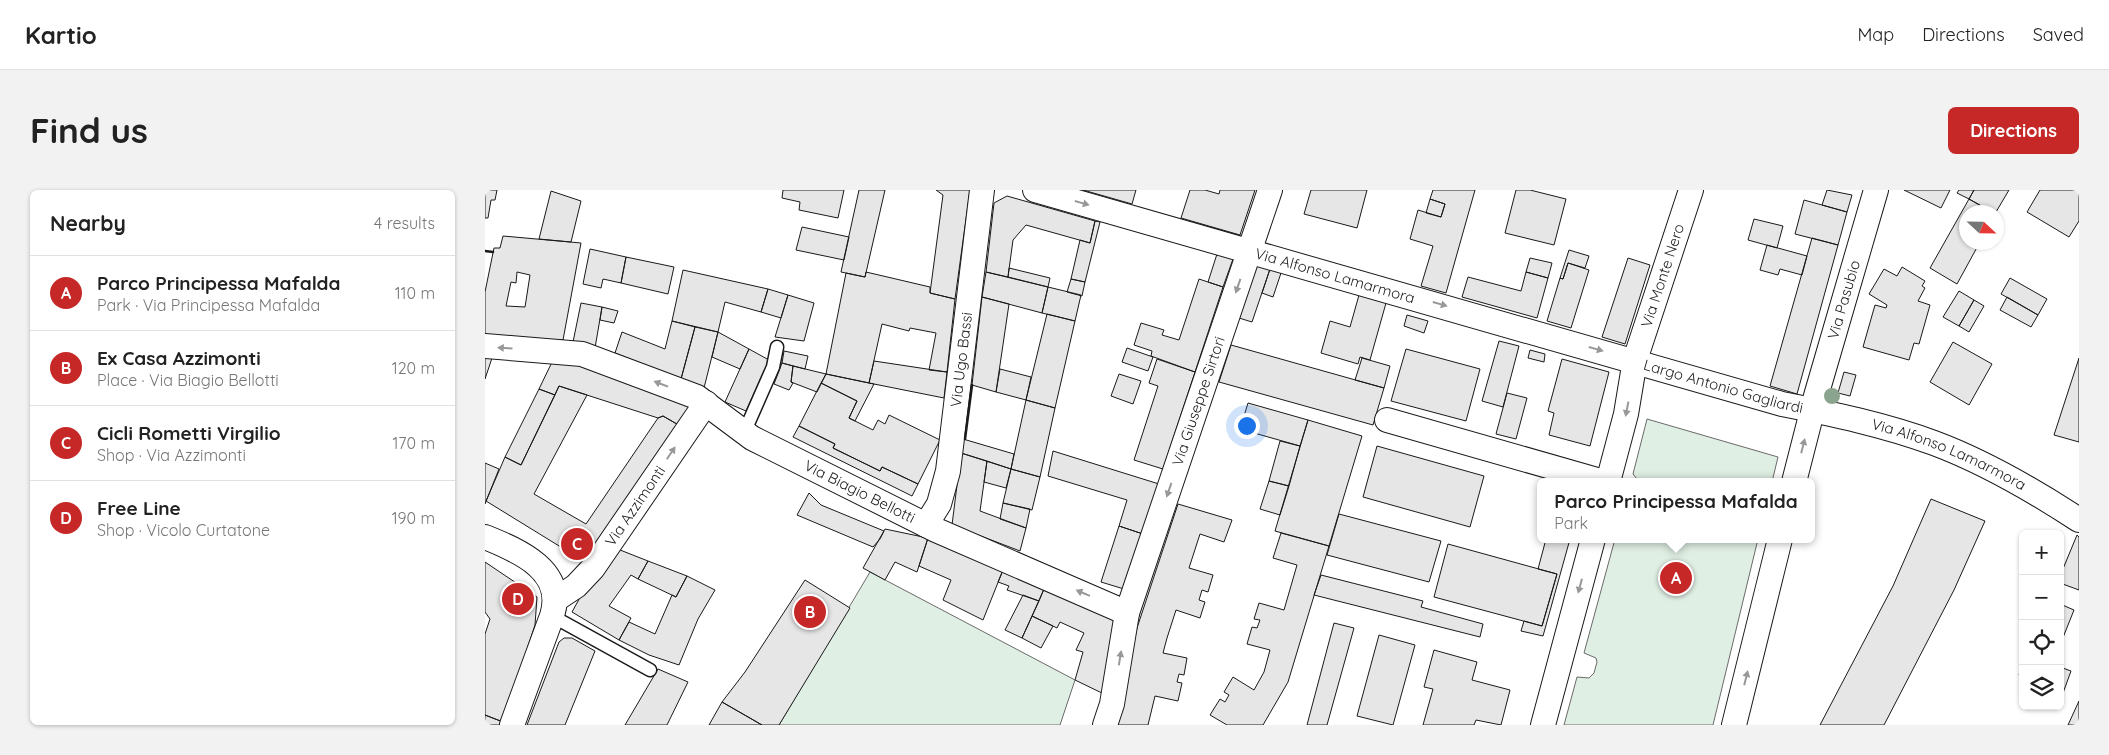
<!DOCTYPE html>
<html lang="en">
<head>
<meta charset="utf-8">
<style>
  :root { --surface:#fff; --page:#f2f2f2; --text:#222; --muted:#767676; --line:#e0e0e0; --accent:#c62828 }
  body { margin:0; font-family:Quicksand,sans-serif; background:var(--page); color:var(--text) }
  .controls { position:absolute; right:15px; bottom:15px; display:grid; overflow:hidden; border-radius:8px; box-shadow:0 1px 4px #0004 }
  .controls button { width:45px; height:45px; display:grid; place-items:center; padding:0; border:0; border-bottom:1px solid var(--line); background:var(--surface); color:var(--text); font:25px sans-serif }
  .compass { position:absolute; left:1474px; top:15px; width:45px; height:45px; border-radius:50%; background:var(--surface); box-shadow:0 1px 4px #0004; rotate:112deg }
  .you { position:absolute; left:761px; top:235px; width:18px; height:18px; margin:-12px; border:4px solid #fff; border-radius:50%; background:#1a73e8; box-shadow:0 0 0 8px #1a73e833 }
  .badge { display:grid; place-items:center; width:32px; height:32px; border-radius:50%; background:var(--accent); color:#fff; font-size:16px; font-weight:700 }
  .pin { position:absolute; translate:-50% -50%; border:2px solid #fff; box-shadow:0 1px 5px #0006 }
  .popup { position:absolute; left:1052px; top:288px; width:278px; height:65px; box-sizing:border-box; display:grid; place-content:center; border-radius:8px; background:var(--surface); filter:drop-shadow(0 1px 4px #0005); font-size:16px; white-space:nowrap; color:var(--muted) }
  .popup b { font-size:19px; color:var(--text) }
  .popup::after { content:''; position:absolute; left:50%; top:100%; margin-left:-10px; border:10px solid transparent; border-top-color:var(--surface) }
  .list { margin:0; padding:0; list-style:none }
  h2 { display:flex; justify-content:space-between; align-items:center; height:65px; margin:0; padding:0 20px; font-size:21px }
  h2 small { font-size:16px; font-weight:400; color:var(--muted) }
  .list li { display:grid; grid-template-columns:32px 1fr auto; gap:15px; align-items:center; box-sizing:border-box; height:75px; padding:0 20px; border-top:1px solid var(--line) }
  .list b { display:block; font-size:19px; white-space:nowrap }
  .list p { margin:0; font-size:16px; white-space:nowrap; color:var(--muted) }
  .list em { font-size:16px; font-style:normal; color:var(--muted) }
  .icon { flex:none; width:28px; height:28px; fill:none; stroke:currentColor; stroke-width:2; stroke-linecap:round; stroke-linejoin:round }
  .map { position:relative; flex:none; width:1594px; height:535px; overflow:hidden; border-radius:8px }
  header { display:flex; align-items:center; gap:30px; box-sizing:border-box; height:70px; padding:0 25px; background:var(--surface); border-bottom:1px solid var(--line) }
  header strong { font-size:24px }
  nav { display:flex; gap:28px; margin-inline-start:auto; font-size:18px }
  .intro { display:flex; align-items:center; justify-content:space-between; box-sizing:border-box; height:120px; padding:0 30px }
  h1 { margin:0; font-size:35px }
  .button { padding:12px 22px; border-radius:8px; background:var(--accent); color:#fff; font-size:18px; font-weight:700 }
  main { display:flex; gap:30px; padding:0 30px }
  aside { flex:1; background:var(--surface); border-radius:8px; box-shadow:0 1px 4px #0004 }
  .map>svg:first-child { display:block }
</style>
</head>
<body>
<header>
<strong>Kartio</strong>
<nav><a>Map</a><a>Directions</a><a>Saved</a></nav>
</header>
<div class="intro"><h1>Find us</h1><a class="button">Directions</a></div>
<main>
<aside>
<h2>Nearby<small>4 results</small></h2>
<ul class="list">
<li><span class="badge">A</span><div><b>Parco Principessa Mafalda</b><p>Park · Via Principessa Mafalda</p></div><em>110 m</em></li>
<li><span class="badge">B</span><div><b>Ex Casa Azzimonti</b><p>Place · Via Biagio Bellotti</p></div><em>120 m</em></li>
<li><span class="badge">C</span><div><b>Cicli Rometti Virgilio</b><p>Shop · Via Azzimonti</p></div><em>170 m</em></li>
<li><span class="badge">D</span><div><b>Free Line</b><p>Shop · Vicolo Curtatone</p></div><em>190 m</em></li>
</ul>
</aside>
<div class="map">
<svg width="1594" height="535" viewBox="0 0 1594 535">
  <rect width="100%" height="100%" fill="#fff"/>
  <path fill="#e0efe3" stroke="#6a6a6a" d="M1162 229 1293 267 1287 292H1152V289L1148 284Z
    M1130 349H1273L1228 535H1079L1092 487 1104 488 1109 483 1112 472 1111 468 1099 463Z
    M385 382 590 490 575 535H294Z"/>
  <path fill="#e6e6e6" stroke="#1a1a1a" fill-rule="evenodd" d="M0 0H12L10 10H6L3 28H0Z
    M298 0H359L353 28 314 20 315 12 297 8Z
    M374 0H400L380 87 356 82Z
    M451 0H485L470 109 445 103 458 5Z
    M598 0H651L647 14Z
    M705 0H720L734 4 735 0H770L755 45 696 28Z
    M826 0H882L872 38 819 24Z
    M948 0H990L961 103 936 96 948 56 925 49 933 20 956 27 960 14 945 9Z
    M1031 0H1045L1081 9 1069 55 1020 43Z
    M1342 0 1367 5 1362 22 1337 15Z
    M1419 0H1465L1456 18Z
    M1474 0H1489L1484 9 1472 3Z
    M1489 0H1524L1511 22H1507L1484 9Z
    M1555 0H1594V31L1584 47 1542 22Z
    M66 1 96 11 86 52 54 49Z
    M522 6 610 31 605 53 541 35 528 50 523 87 501 82 509 13Z
    M945 9 960 14 956 27 941 23Z
    M1484 9 1507 22H1482V52H1495L1472 94 1445 78Z
    M1319 10 1362 22 1353 55 1310 44Z
    M1269 29 1298 36 1292 58 1263 50Z
    M610 31 615 32 600 92 586 89 595 50 605 53Z
    M317 37 364 47 359 70 311 60Z
    M18 46 96 53 78 150 0 148V102L9 58H15ZM32 82 45 85 40 117 21 116 26 92 31 93Z
    M1327 48 1353 55 1312 204 1285 196Z
    M1282 55 1322 66 1317 85 1295 79 1293 85 1275 80Z
    M105 59 141 67 136 93 118 89 116 98 98 94Z
    M1084 60 1104 66 1100 78 1083 73 1078 89 1075 88Z
    M732 64 748 69 738 97 723 92Z
    M141 67 189 77 183 104 136 93Z
    M1045 68 1067 73 1063 88 1041 82Z
    M1143 68 1165 75 1140 154 1117 147Z
    M1083 73 1104 80 1086 138 1062 131 1075 88 1078 89Z
    M772 75 785 79 767 132 754 128Z
    M1417 77 1440 91 1437 96 1440 98 1433 111 1445 115 1434 154 1429 153 1424 170 1378 157 1390 115 1401 118 1402 115 1384 104 1399 79 1412 86Z
    M524 78 565 88 563 97 523 87Z
    M785 79 796 83 788 107 777 103Z
    M198 80 283 99 276 122 240 112 233 142 187 131Z
    M381 82 445 97V103L470 109 462 182 444 180 451 143 425 138 424 141 397 134 384 193 341 184 361 83 380 87Z
    M501 82 563 97 557 123 497 107Z
    M1041 82 1063 88 1052 128 977 107 983 87 1036 101Z
    M1525 88 1562 109 1553 125 1516 104Z
    M586 89 600 92 597 106 582 102Z
    M714 89 738 97 710 182 666 166 667 161 649 155 656 133 679 140 677 145 694 150Z
    M563 97 596 105 590 131 557 123Z
    M283 99 303 105 296 128 276 122Z
    M1474 101 1489 110 1474 136 1458 127Z
    M303 105 329 113 319 151 290 147Z
    M874 105 901 113 885 170 875 167 873 174 836 163 845 131 865 137Z
    M497 107 524 114 511 202 487 195Z
    M1522 107 1553 125 1546 137 1515 120Z
    M1489 110 1499 116 1484 142 1474 136Z
    M96 113 117 117 110 158 88 152Z
    M117 117 133 121 129 133 115 130Z
    M562 124 590 131 570 218 541 210Z
    M922 125 943 131 939 143 919 136Z
    M187 131 210 137 196 189 130 163 137 142 180 159Z
    M210 137 233 142 218 202 196 189Z
    M233 142 264 159 255 179 227 167Z
    M1014 151 1034 156 1018 217 997 211Z
    M1468 152 1507 174 1484 215 1445 192Z
    M746 155 899 198 888 235 734 192Z
    M642 158 668 167 663 181 637 172Z
    M264 159 284 170 261 221 240 212Z
    M921 159 995 179 981 231 906 211Z
    M1045 160 1060 164 1059 172 1043 168Z
    M299 161 323 166 320 179 297 173Z
    M0 164 8 165 0 189Z
    M877 168 905 176 899 198 870 190Z
    M1594 168V252L1569 245Z
    M672 169 710 182 678 279 649 270 673 196 664 193Z
    M1077 169 1124 182 1105 256 1064 245 1069 223 1063 221Z
    M68 170 86 173 210 217 197 237 178 226 173 228 74 196 70 205 54 199Z
    M389 171 462 182 459 208 384 193Z
    M297 173 308 176 306 192 308 193 304 200 289 194Z
    M308 176 341 184 332 202 306 192Z
    M515 179 546 187 541 210 511 202Z
    M1359 182 1371 185 1365 206 1353 203Z
    M341 184 389 194 370 231 364 228 372 211 336 193Z
    M634 184 656 191 648 214 626 206Z
    M336 193 372 211 364 228 388 240 393 230 400 234 404 225 455 250 433 294 397 277 395 281 348 258 350 254 314 236Z
    M74 196 102 205 49 304 101 334 173 228 178 226 197 237 105 375 1 311 20 267 36 275Z
    M54 199 70 205 36 275 20 267Z
    M1022 203 1042 208 1031 249 1011 244Z
    M541 210 570 218 555 287 526 279Z
    M763 213 823 230 815 256 755 239Z
    M823 230 877 246 844 356 790 341Z
    M314 236 350 254 348 258 395 281 397 277 433 294 427 306 308 247Z
    M478 249 529 264 526 279 476 263Z
    M795 251 815 256 804 296 784 291Z
    M892 256 999 286 985 337 878 307Z
    M568 261 674 294 658 344 634 336 642 310 563 286Z
    M476 263 502 271 495 321 541 338 535 361 467 335Z
    M502 271 526 279 521 298 499 292Z
    M0 273 14 279 0 314Z
    M526 279 555 287 547 320 518 313Z
    M784 291 804 296 795 325 775 319Z
    M324 303 336 315 399 341 395 349 388 357 312 325Z
    M1446 309 1500 331 1469 400 1399 535H1335L1408 396Z
    M518 313 545 319 541 338 515 329Z
    M693 314 747 330 739 352 715 344 704 378 728 385 723 402 717 400 714 410 720 412 715 428 691 420 682 448 678 463 702 468 699 485 694 484 692 492 697 493 693 511 670 506 663 535H629L652 438Z
    M854 324 956 351 944 392 842 365Z
    M634 336 658 344 639 399 616 392Z
    M400 339 443 348 432 382 410 372 400 390 378 378Z
    M796 343 844 356 803 492 778 535H742L725 525 735 509 740 512 744 505 739 502 748 487 769 500 779 482 785 460 762 454 767 437 772 438 775 430 769 429 774 413 799 420 812 375 788 368Z
    M1592 345 1594 347V400L1575 393V386Z
    M443 348 518 380 498 430 458 410 466 390 434 376Z
    M1061 349H1085L1058 446 1036 441 1039 431 1057 436 1072 384 1053 379Z
    M963 354 1072 384 1057 436 949 407Z
    M130 358 163 371 153 389 146 385 124 416 146 428 134 450 87 422 103 393Z
    M163 371 202 386 191 407 153 389Z
    M0 372 52 407 50 435 18 532 0 525V444L5 429 0 422Z
    M518 380 559 399 554 411 522 400 524 396 513 392Z
    M836 385 938 411 936 417 998 434 995 447 829 405Z
    M202 386 230 400 213 429 194 475 164 465 134 450 144 432 170 444 187 405 191 407Z
    M320 390 365 418 294 535H277L237 512 260 482Z
    M559 399 633 432 621 505 590 490 598 462 591 460 599 443 575 432 572 438 547 426Z
    M538 405 554 411 537 448 520 440Z
    M1575 414 1589 420 1575 455Z
    M547 426 568 436 556 458 537 448Z
    M849 433 869 438 842 535H822Z
    M894 445 930 455 908 535 872 526Z
    M79 448H87L110 461 80 535H42L74 452Z
    M949 460 992 472 987 490 1025 500 1016 535 991 530 989 535H938L948 499 939 497Z
    M1538 475V487L1534 485Z
    M1575 477 1586 481 1578 503 1575 502Z
    M173 479 203 492 182 535H140Z
    M1594 511V535H1583Z
    M237 512 277 535H224Z
    M0 525 18 532V535H0Z"/>
  <g fill="none" stroke-linecap="round" stroke-linejoin="round">
    <defs>
      <path id="service" d="M259 243 288 177 292 157
        M67 426 165 480"/>
      <g id="minor">
        <path id="s1" d="M550 0 1297 214C1348 224 1400 235 1449 253 1500 272 1548 300 1594 330"/>
        <path id="s2" d="M0 156 97 164 212 207 267 248 451 340 642 423"/>
        <path d="M902 230 1119 292"/>
        <path id="s3" d="M1123 292 1141 224 1150 170 1206 0"/>
        <path id="s4" d="M1309 292 1331 206 1391 0"/>
        <path id="s5" d="M441 335 454 314 463 281 497 0"/>
        <path d="M0 347C35 361 81 381 67 426L27 535"/>
        <path id="s6" d="M70 410 91 396 108 378 221 213"/>
        <path id="s7" d="M620 535 627 514 642 423 785 0"/>
        <path d="M1058 535 1108 349"/>
        <path d="M1249 535 1295 349"/>
      </g>
    </defs>
    <use href="#service" stroke="#1a1a1a" stroke-width="15"/>
    <use href="#minor" stroke="#1a1a1a" stroke-width="26"/>
    <use href="#service" stroke="#fff" stroke-width="12"/>
    <use href="#minor" stroke="#fff" stroke-width="24"/>
    <path stroke="#1a1a1a" stroke-width="2.5" d="M0 61 8 62
      M480 249 487 195"/>
  </g>
  <circle fill="#8aa48f" cx="1347" cy="206" r="8"/>
  <defs><path id="oneway-solid" d="M-6-.8H1V-3.2L6.5 0L1 3.2V.8H-6Z" transform="scale(1.25)"/></defs>
  <g fill="#989898">
    <use href="#oneway-solid" transform="translate(597 13) rotate(16)"/>
    <use href="#oneway-solid" transform="translate(753 96) rotate(109)"/>
    <use href="#oneway-solid" transform="translate(955 114) rotate(16)"/>
    <use href="#oneway-solid" transform="translate(20 158) rotate(-176)"/>
    <use href="#oneway-solid" transform="translate(1111 159) rotate(16)"/>
    <use href="#oneway-solid" transform="translate(176 194) rotate(-159)"/>
    <use href="#oneway-solid" transform="translate(1142 219) rotate(101)"/>
    <use href="#oneway-solid" transform="translate(1318 256) rotate(-76)"/>
    <use href="#oneway-solid" transform="translate(186 263) rotate(-56)"/>
    <use href="#oneway-solid" transform="translate(684 300) rotate(109)"/>
    <use href="#oneway-solid" transform="translate(1095 396) rotate(105)"/>
    <use href="#oneway-solid" transform="translate(598 403) rotate(-157)"/>
    <use href="#oneway-solid" transform="translate(635 468) rotate(-81)"/>
    <use href="#oneway-solid" transform="translate(1261 488) rotate(-76)"/>
  </g>
  <g text-anchor="middle" stroke-width="4" stroke-linejoin="round" paint-order="stroke">
    <g font-size="15" fill="#1a1a1a" stroke="#fff">
      <text dy="5" stroke="none"><textPath href="#s1" startOffset="312">Via Alfonso Lamarmora</textPath></text>
      <text dy="5" stroke="none"><textPath href="#s3" startOffset="214">Via Monte Nero</textPath></text>
      <text dy="5" stroke="none"><textPath href="#s4" startOffset="189">Via Pasubio</textPath></text>
      <text dy="5" stroke="none"><textPath href="#s5" startOffset="171">Via Ugo Bassi</textPath></text>
      <text dy="5" stroke="none"><textPath href="#s1" startOffset="716">Largo Antonio Gagliardi</textPath></text>
      <text dy="5" stroke="none"><textPath href="#s7" startOffset="338">Via Giuseppe Sirtori</textPath></text>
      <text dy="5" stroke="none"><textPath href="#s1" startOffset="952">Via Alfonso Lamarmora</textPath></text>
      <text dy="5" stroke="none"><textPath href="#s2" startOffset="409">Via Biagio Bellotti</textPath></text>
      <text dy="5" stroke="none"><textPath href="#s6" startOffset="125">Via Azzimonti</textPath></text>
    </g>
  </g>
</svg>
<div class="controls">
<button>+</button>
<button>−</button>
<button><svg class="icon" aria-label="locate" viewBox="0 0 24 24"><circle cx="12" cy="12" r="6"/><path d="M12 2v4M12 18v4M2 12h4M18 12h4"/></svg></button>
<button><svg class="icon" aria-label="layers" viewBox="0 0 24 24"><path d="M12 4l9 5-9 5-9-5zM3 14l9 5 9-5"/></svg></button>
</div>
<svg class="compass" viewBox="-18 -18 36 36"><path d="M0-13l5 13h-10z" fill="#e53935"/><path d="M0 13l5-13h-10z" fill="#767676"/></svg>
<div class="you"></div>
<div class="pin badge" style="left:1191px;top:388px">A</div>
<div class="popup"><b>Parco Principessa Mafalda</b>Park</div>
<div class="pin badge" style="left:325px;top:422px">B</div>
<div class="pin badge" style="left:92px;top:354px">C</div>
<div class="pin badge" style="left:33px;top:409px">D</div>
</div>
</main>
</body>
</html>
